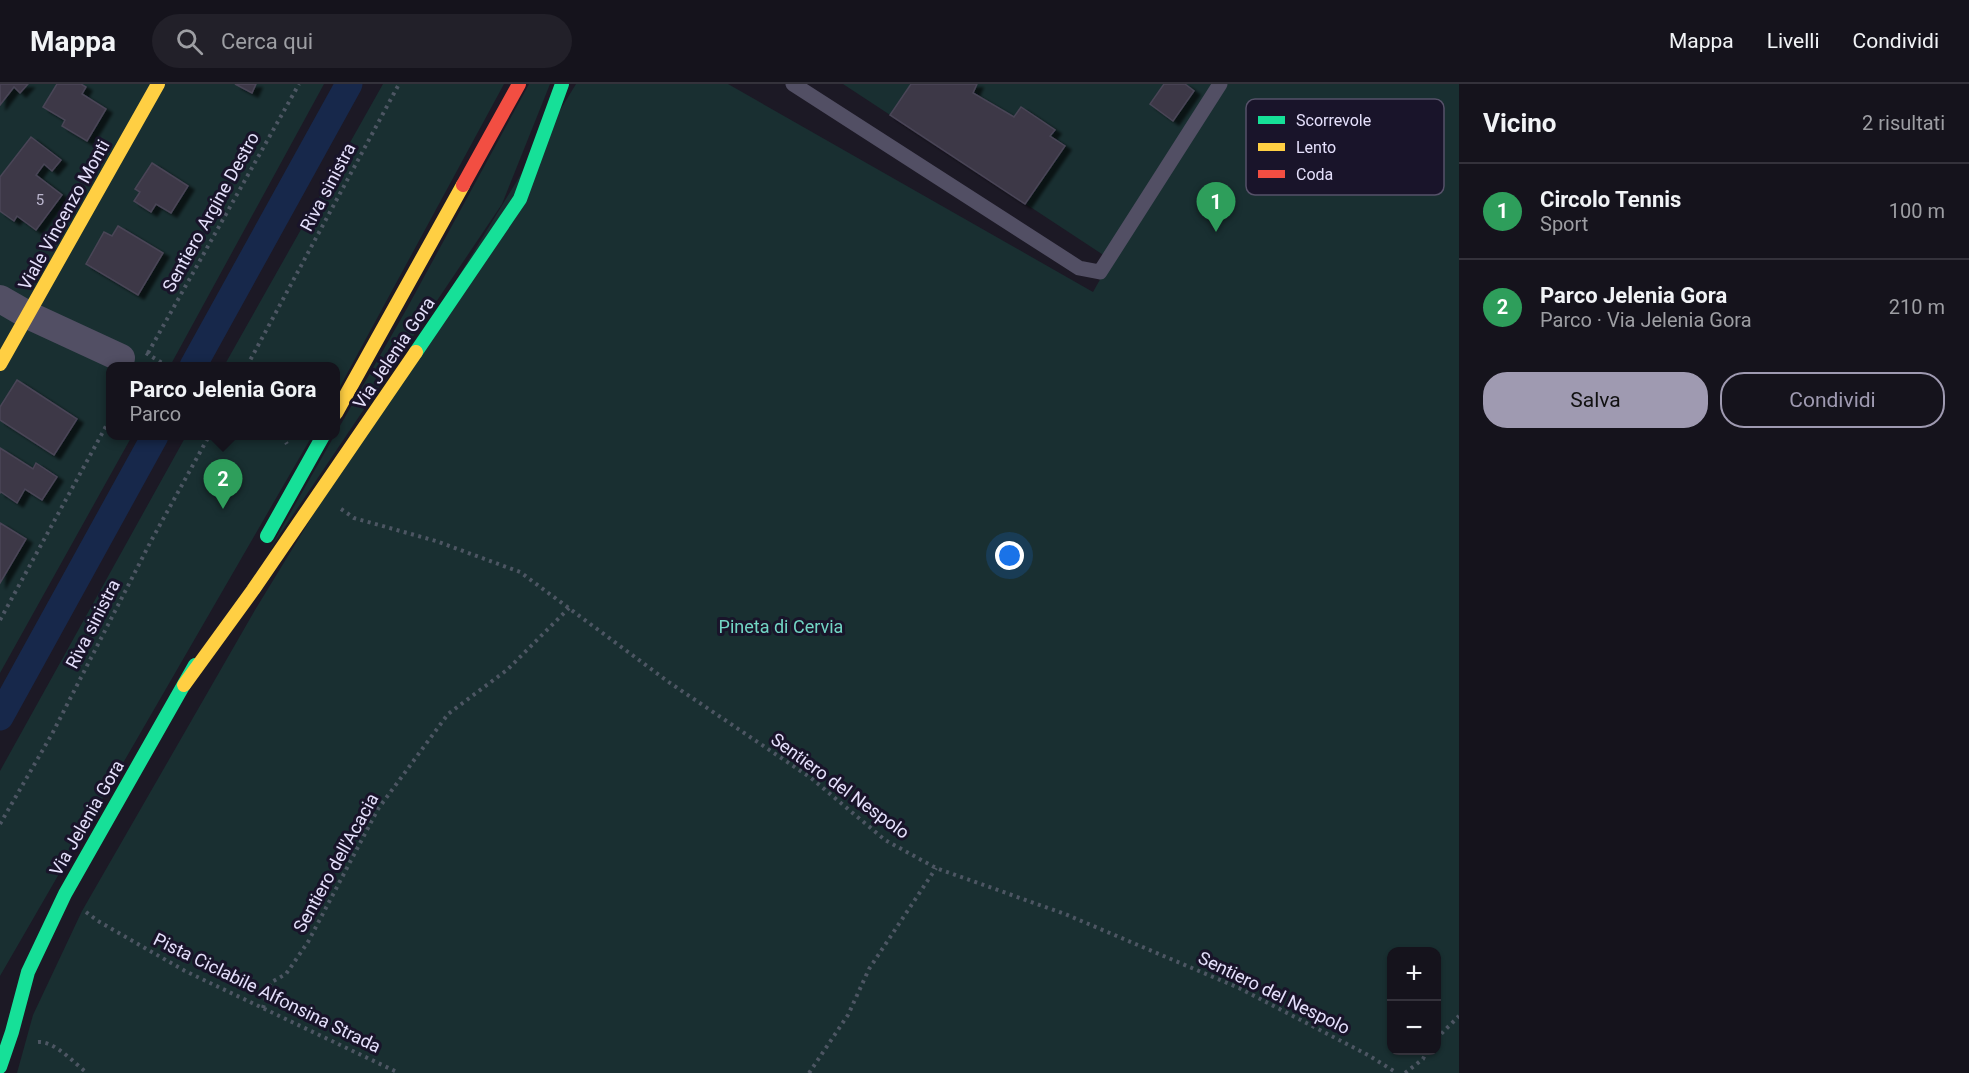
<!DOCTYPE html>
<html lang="it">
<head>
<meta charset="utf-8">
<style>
  :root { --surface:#15131c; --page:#222029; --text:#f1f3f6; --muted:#9d9ea3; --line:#34323b; --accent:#9f9ab1 }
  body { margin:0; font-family:Roboto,sans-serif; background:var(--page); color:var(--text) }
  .controls { position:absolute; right:18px; bottom:18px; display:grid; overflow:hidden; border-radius:12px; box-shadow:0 2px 4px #0004 }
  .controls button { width:54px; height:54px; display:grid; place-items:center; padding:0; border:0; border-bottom:2px solid var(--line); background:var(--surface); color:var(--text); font:30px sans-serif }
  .you { position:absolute; left:1010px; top:472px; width:21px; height:21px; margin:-15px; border:4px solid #fff; border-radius:50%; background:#1a73e8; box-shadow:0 0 0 9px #1a73e833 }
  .badge { display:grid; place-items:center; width:39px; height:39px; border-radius:50%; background:var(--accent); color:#fff; font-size:20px; font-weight:700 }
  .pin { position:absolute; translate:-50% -50px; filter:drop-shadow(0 2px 3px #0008) }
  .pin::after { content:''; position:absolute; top:32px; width:21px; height:18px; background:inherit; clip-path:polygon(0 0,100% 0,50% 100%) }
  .popup { position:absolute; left:106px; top:278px; width:234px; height:78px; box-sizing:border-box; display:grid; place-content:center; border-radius:12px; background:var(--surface); filter:drop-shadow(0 2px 4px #0005); font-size:20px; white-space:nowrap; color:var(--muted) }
  .popup b { font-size:22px; color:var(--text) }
  .popup::after { content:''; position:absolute; left:50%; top:100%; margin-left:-12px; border:12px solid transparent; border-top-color:var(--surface) }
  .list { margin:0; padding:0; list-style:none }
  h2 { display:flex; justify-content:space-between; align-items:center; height:78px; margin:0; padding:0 24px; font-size:26px }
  h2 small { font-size:20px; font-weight:400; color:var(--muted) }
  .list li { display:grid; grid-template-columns:39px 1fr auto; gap:18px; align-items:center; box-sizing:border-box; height:96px; padding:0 24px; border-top:2px solid var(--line) }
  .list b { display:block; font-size:22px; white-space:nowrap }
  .list p { margin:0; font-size:20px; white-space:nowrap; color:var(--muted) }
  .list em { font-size:20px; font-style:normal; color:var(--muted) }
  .actions { display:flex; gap:12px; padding:18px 24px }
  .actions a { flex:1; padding:14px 0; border:2px solid var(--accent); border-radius:24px; text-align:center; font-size:21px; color:var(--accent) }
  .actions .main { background:var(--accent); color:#111 }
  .icon { flex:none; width:33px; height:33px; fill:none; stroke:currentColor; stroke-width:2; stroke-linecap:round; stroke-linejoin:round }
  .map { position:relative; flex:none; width:1459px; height:989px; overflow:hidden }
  header { display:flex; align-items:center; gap:36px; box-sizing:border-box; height:84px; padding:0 30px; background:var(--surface); border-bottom:2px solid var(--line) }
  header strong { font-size:28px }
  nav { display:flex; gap:33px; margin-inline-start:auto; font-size:21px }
  .search { width:420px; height:54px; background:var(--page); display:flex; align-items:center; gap:15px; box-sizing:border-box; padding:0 21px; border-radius:33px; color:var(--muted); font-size:22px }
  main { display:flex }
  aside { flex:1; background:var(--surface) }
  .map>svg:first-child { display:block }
</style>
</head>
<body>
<header>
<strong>Mappa</strong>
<div class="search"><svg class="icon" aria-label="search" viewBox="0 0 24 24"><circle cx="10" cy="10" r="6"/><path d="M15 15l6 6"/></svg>Cerca qui</div>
<nav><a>Mappa</a><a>Livelli</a><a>Condividi</a></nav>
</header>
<main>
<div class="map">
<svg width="1459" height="989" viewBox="0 0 1459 989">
  <defs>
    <filter id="shadow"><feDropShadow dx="6" dy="4" stdDeviation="1.5" flood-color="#0009"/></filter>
  </defs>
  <rect width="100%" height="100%" fill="#1c1925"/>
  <path fill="#192f31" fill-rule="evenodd" d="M0 0H324L170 282H110V352H132L0 589Z
    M383 0H504L336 310V282H224Z
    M529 0H550L502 120 268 468 406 226Z
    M576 0H728L1093 208 1111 176 843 0H1459V989H17L33 931 82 827 255 526ZM1392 868H1436V966H1392Z
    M186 352H312L0 892V687Z"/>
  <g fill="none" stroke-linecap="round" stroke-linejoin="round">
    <path stroke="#17284b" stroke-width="27" d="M193 282 349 0
      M0 633 155 352"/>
  </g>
  <path fill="#3c3846" stroke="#4a4557" stroke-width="1.5" filter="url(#shadow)" d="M0 0H28L20 9 14 3 0 21Z
    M57 0H81L86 3 82 10 106 25 87 57 62 42 65 36 43 23Z
    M235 0H256L252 9Z
    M911 0H977L973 9 1014 33 1021 23 1055 46 1050 52 1065 62 1025 120 890 31Z
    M1164 0H1185L1194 7 1173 37 1150 20Z
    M31 53 61 76 52 87 44 80 36 91 62 111 36 146 17 132 14 137 0 127V93Z
    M152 79 188 102 171 129 156 120 151 128 134 117 140 108 135 105Z
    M118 142 163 169 138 211 86 180 104 148 112 152Z
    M17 296 77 335 54 371 0 336V323Z
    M0 364 33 385 36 379 57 393 42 416 25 405 17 419 1 408 0 409Z
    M0 439 26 455 0 499Z"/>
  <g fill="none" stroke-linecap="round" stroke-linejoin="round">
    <path stroke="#4d5663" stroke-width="4" stroke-dasharray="3 4.5" stroke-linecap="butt" d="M146 269 167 282
      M148 269 299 0
      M247 282 399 0
      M282 352 287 360
      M341 425 354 434 436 457 520 488 670 599 811 694 885 756 936 784 1065 830 1239 904 1368 971 1397 989
      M0 536 110 335
      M0 740 52 650 151 457 209 352
      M86 828 98 837 185 887 399 989
      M263 924 270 899 286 890 308 858 378 725 448 630 507 586 569 524
      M1436 955 1459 932
      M38 958C55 957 74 979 87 989
      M809 989 848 931 869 885 936 784
      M1405 989 1423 975 1427 966"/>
    <path stroke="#524f64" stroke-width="15" d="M793 0 1079 184 1100 188 1220 0"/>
    <path stroke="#524f64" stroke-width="28" d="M0 215 28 231 121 274"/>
    <path stroke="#16e098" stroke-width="14" d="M416 268 520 115 562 0
      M267 452 323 352
      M0 983 12 948 28 888 65 810 195 581"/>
    <path stroke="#ffcf43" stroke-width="14" d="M0 280 158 0
      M336 329 463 101
      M184 601 253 506 416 268"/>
    <path stroke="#f24e42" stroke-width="14" d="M463 101 519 0"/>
  </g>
  <g text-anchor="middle" stroke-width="6" stroke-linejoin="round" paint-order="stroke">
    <g font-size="15" fill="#bbb6ce">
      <text x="40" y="121">5</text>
    </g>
    <g font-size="18" fill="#e5e0fc" stroke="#19142a">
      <text transform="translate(328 103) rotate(-62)" y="6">Riva sinistra</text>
      <text transform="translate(211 128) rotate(-61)" y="6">Sentiero Argine Destro</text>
      <text transform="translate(64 131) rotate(-61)" y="6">Viale Vincenzo Monti</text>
      <text transform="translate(394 269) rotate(-56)" y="6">Via Jelenia Gora</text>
      <text transform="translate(93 540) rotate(-63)" y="6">Riva sinistra</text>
      <text transform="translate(840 702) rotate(36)" y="6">Sentiero del Nespolo</text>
      <text transform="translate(87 734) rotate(-60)" y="6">Via Jelenia Gora</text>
      <text transform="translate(336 779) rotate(-61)" y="6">Sentiero dell'Acacia</text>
      <text transform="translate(267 909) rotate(26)" y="6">Pista Ciclabile Alfonsina Strada</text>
      <text transform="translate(1274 909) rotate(26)" y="6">Sentiero del Nespolo</text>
    </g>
    <g font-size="18" fill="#72d5c4" stroke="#19142a">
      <text x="781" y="549">Pineta di Cervia</text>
    </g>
  </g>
  <rect x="1246" y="15" width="198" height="96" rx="9" fill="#19142a" stroke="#565169" stroke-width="1.5"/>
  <rect x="1258" y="32" width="27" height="8" fill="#16e098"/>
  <rect x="1258" y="59" width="27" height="8" fill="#ffcf43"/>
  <rect x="1258" y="86" width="27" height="8" fill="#f24e42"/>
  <g font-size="16" fill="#e5e0fc">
    <text x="1296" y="42">Scorrevole</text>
    <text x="1296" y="69">Lento</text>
    <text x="1296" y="96">Coda</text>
  </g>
</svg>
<div class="controls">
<button>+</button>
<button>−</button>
</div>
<div class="you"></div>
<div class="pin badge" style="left:1216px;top:148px;background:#2e9e5b">1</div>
<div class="pin badge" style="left:223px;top:425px;background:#2e9e5b">2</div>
<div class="popup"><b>Parco Jelenia Gora</b>Parco</div>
</div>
<aside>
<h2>Vicino<small>2 risultati</small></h2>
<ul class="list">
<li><span class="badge" style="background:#2e9e5b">1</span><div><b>Circolo Tennis</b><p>Sport</p></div><em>100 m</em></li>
<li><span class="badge" style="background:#2e9e5b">2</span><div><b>Parco Jelenia Gora</b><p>Parco · Via Jelenia Gora</p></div><em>210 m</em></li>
</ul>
<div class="actions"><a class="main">Salva</a><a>Condividi</a></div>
</aside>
</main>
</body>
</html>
